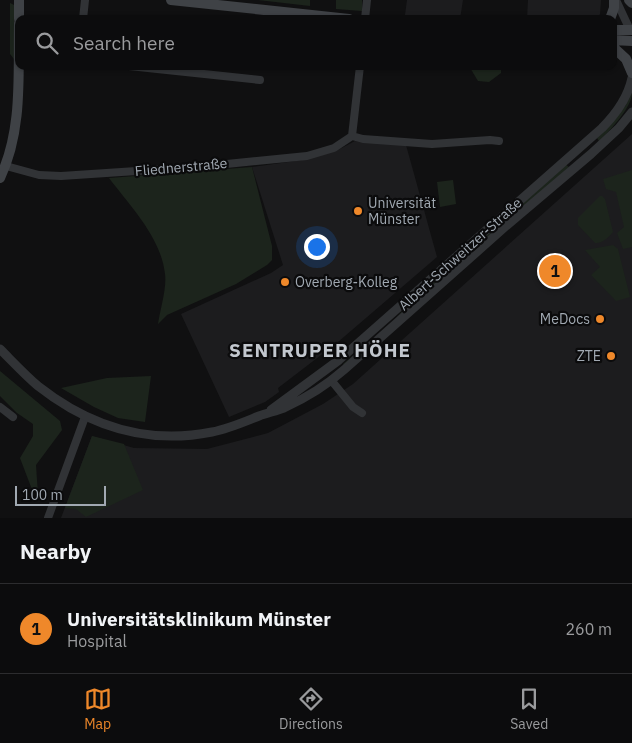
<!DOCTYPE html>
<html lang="en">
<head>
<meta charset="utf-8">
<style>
  :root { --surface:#0c0c0d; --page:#151516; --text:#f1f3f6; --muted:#9a9b9d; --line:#2c2c2e; --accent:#ef882a }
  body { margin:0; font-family:"IBM Plex Sans",sans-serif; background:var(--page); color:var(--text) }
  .scale { position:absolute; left:15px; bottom:12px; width:91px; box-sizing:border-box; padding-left:5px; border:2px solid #a1a9b2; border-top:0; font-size:14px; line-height:18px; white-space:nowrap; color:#a1a9b2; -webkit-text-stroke:4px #0b0b0c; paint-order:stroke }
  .you { position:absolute; left:316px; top:246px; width:18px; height:18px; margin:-12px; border:4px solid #fff; border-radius:50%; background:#1a73e8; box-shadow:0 0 0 8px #1a73e833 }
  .badge { display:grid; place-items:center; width:32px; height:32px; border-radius:50%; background:var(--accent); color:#111; font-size:16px; font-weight:700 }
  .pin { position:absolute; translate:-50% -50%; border:2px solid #fff; box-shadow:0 1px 5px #0006 }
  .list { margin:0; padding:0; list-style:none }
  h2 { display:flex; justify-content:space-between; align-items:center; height:65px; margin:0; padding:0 20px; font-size:21px }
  h2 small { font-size:16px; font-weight:400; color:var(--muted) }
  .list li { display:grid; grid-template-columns:32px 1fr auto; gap:15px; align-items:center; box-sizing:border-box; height:90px; padding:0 20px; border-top:1px solid var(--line) }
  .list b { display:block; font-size:19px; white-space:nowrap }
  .list p { margin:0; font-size:16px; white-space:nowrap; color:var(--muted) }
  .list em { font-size:16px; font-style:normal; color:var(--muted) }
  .icon { flex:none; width:28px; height:28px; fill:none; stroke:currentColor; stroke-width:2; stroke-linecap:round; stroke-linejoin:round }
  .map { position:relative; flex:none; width:632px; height:518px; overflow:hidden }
  .search { position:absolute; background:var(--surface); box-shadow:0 1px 4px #0004; left:15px; right:15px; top:15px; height:55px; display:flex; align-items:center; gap:12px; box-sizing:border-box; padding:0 18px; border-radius:10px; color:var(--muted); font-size:19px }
  .sheet { height:155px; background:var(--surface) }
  nav { display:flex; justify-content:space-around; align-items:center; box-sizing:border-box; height:70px; border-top:1px solid var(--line); background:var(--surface); font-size:14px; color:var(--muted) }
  nav a { display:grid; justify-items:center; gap:2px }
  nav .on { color:var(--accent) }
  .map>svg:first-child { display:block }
</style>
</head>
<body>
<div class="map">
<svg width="632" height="518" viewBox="0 0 632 518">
  <rect width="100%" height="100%" fill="#101011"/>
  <path fill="#1c1c1e" d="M407 0H463L460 19H436L405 15Z
    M528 0H601L600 14 597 19H527Z
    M632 134V518H61L92 436 134 448 207 449 268 433 323 404 353 384Z
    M355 141 406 145 437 257 338 342 278 388 279 392 265 402 229 417 181 314 271 273 283 265 252 167 303 160 336 151Z"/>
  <path fill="#1c241c" d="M258 0H310V6Z
    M336 0H362V11L336 9Z
    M10 3 14 5V59L10 54Z
    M469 66H501V73L489 82 478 81Z
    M632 93C632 107 610 131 599 141L597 138 626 105Z
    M565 164 569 167 345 366 343 364 391 324 411 301Z
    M252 167 272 246V260L267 265 236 284 167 315 158 324C160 310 167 288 165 274 161 237 130 206 109 178Z
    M632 170V247L623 249 617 233 624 227 616 192 606 189 603 179Z
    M453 180 456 204 440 207 437 182Z
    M600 196H602L605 199 613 232C609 237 602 244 595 243L578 225V218Z
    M613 245 618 249 630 297 616 301 591 275 600 267 585 250Z
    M0 371 60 421 62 430 36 465 38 495 31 487 20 458 33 436V424L17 413 0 396Z
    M151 376 145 422 118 418 94 407 61 388 107 378Z
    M92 436 124 444 143 490 86 517 76 509 65 508Z"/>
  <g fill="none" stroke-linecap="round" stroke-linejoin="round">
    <path stroke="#313336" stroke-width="8" d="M616 0 630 30
      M83 19 85 0
      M365 19 367 0
      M129 66 260 80
      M352 136 363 139 432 144 490 140 499 141
      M6 166 39 175 61 176 197 167 307 156 334 148 352 136 360 66
      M331 380 353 407 362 413
      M0 407 13 417
      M48 518 85 417"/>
    <path stroke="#313336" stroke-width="9" d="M0 349C13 362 25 375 38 386 90 427 147 445 212 432 228 429 244 422 259 416 267 413 276 411 284 408 306 398 327 385 345 369L506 226 591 154 619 128 632 112
      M271 410 339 360 602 128C616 114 628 97 632 78"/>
    <path stroke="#3f4246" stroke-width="10" d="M171 0 349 19
      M629 0 632 3
      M19 19V0
      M610 19 614 8V0
      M613 30H632
      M613 40 632 41
      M613 47 626 59 632 73
      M0 178C23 130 18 74 19 23"/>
  </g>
  <g fill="#ef882a" stroke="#0b0b0c" stroke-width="2">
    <circle cx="358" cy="211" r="5"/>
    <circle cx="285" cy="282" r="5"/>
    <circle cx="600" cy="319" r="5"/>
    <circle cx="611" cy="356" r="5"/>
  </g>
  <g text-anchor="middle" stroke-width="4.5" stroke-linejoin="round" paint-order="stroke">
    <g font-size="14" fill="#a1a9b2" stroke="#0b0b0c">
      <text transform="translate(181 167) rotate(-5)" y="5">Fliednerstraße</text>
      <text transform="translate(460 254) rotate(-42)" y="5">Albert-Schweitzer-Straße</text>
    </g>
    <g font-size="14" fill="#a1a9b2" stroke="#0b0b0c" text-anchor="start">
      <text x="368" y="208">Universität<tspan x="368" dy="16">Münster</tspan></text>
      <text x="295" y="287">Overberg-Kolleg</text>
      <text x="590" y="324" text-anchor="end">MeDocs</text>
      <text x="601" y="361" text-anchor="end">ZTE</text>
    </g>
    <g font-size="19" font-weight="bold" letter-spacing="1" fill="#c2c7ce" stroke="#0b0b0c">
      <text x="320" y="357">SENTRUPER HÖHE</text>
    </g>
  </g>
</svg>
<div class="scale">100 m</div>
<div class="you"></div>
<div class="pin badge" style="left:555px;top:271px">1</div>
<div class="search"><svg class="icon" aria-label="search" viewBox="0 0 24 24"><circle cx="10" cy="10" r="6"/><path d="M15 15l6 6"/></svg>Search here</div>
</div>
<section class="sheet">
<h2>Nearby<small></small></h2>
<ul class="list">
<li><span class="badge">1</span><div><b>Universitätsklinikum Münster</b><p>Hospital</p></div><em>260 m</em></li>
</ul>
</section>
<nav>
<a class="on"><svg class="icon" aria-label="map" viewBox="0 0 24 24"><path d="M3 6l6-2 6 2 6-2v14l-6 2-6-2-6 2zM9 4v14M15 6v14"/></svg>Map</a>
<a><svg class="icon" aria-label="directions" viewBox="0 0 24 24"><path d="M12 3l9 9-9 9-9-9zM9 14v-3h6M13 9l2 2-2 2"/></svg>Directions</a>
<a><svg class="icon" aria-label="saved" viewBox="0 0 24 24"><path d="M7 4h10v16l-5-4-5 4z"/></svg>Saved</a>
</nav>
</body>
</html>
